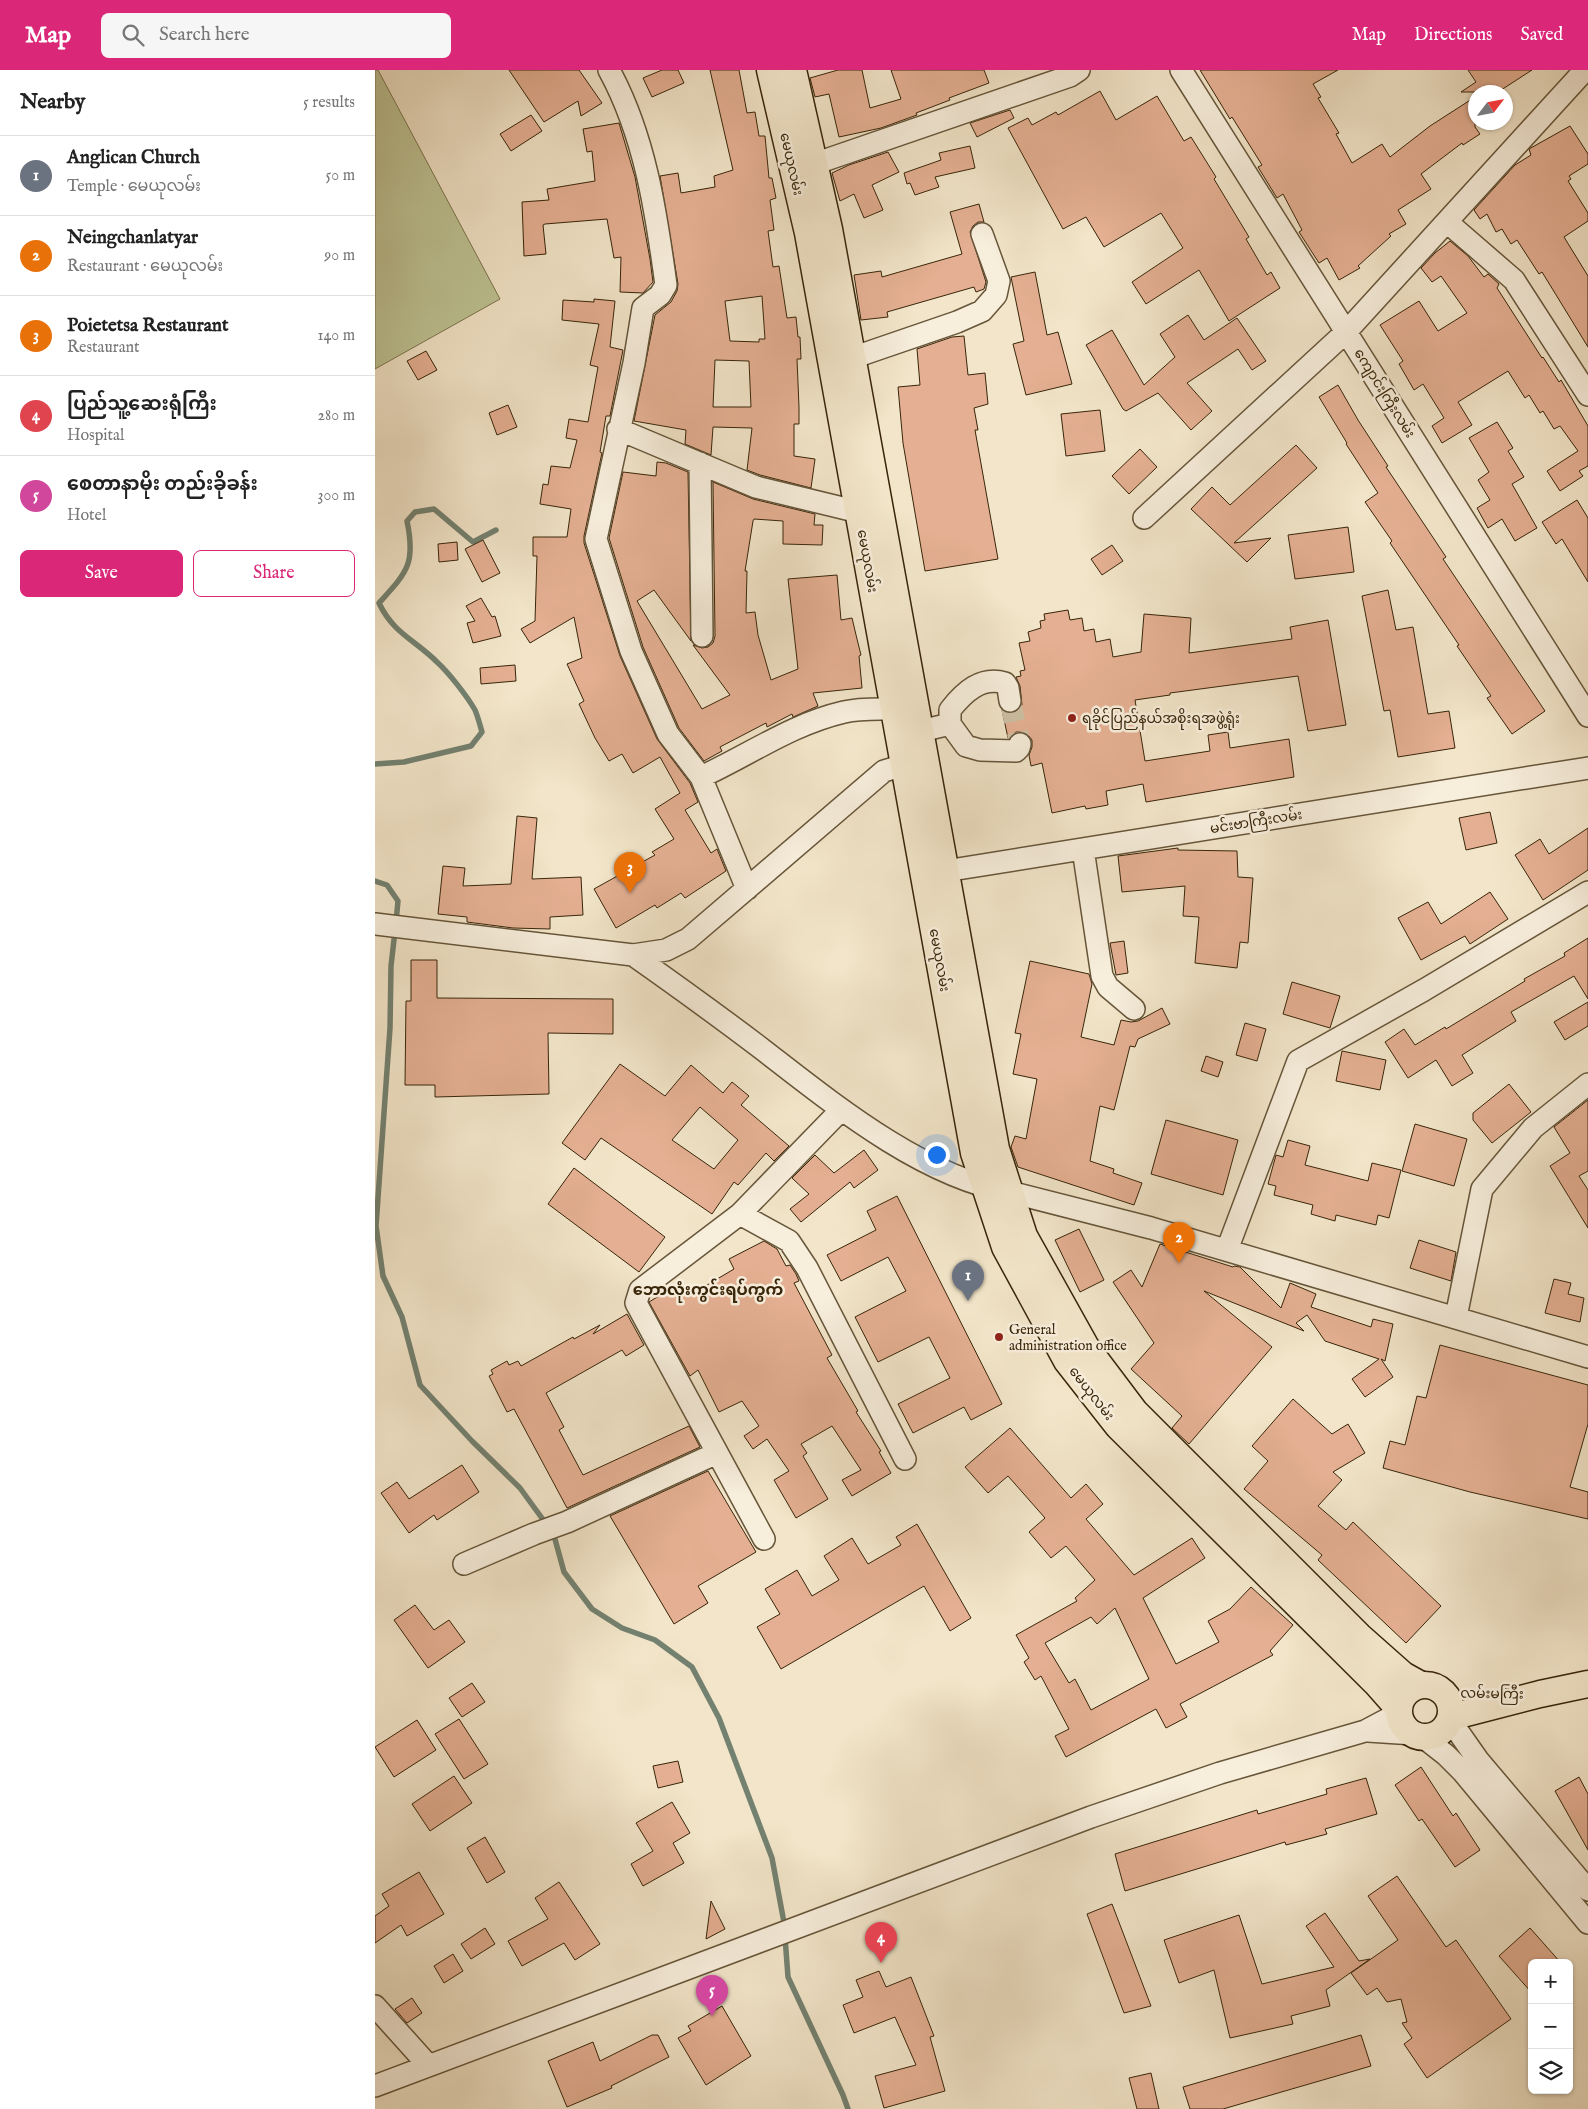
<!DOCTYPE html>
<html lang="en">
<head>
<meta charset="utf-8">
<style>
  :root { --surface:#fff; --page:#f6f6f6; --text:#222; --muted:#767676; --line:#e0e0e0; --accent:#db2777 }
  body { margin:0; font-family:"IM FELL English","Noto Sans Myanmar",serif; background:var(--page); color:var(--text) }
  .controls { position:absolute; right:15px; bottom:15px; display:grid; overflow:hidden; border-radius:8px; box-shadow:0 1px 4px #0004 }
  .controls button { width:45px; height:45px; display:grid; place-items:center; padding:0; border:0; border-bottom:1px solid var(--line); background:var(--surface); color:var(--text); font:25px sans-serif }
  .compass { position:absolute; left:1093px; top:15px; width:45px; height:45px; border-radius:50%; background:var(--surface); box-shadow:0 1px 4px #0004; rotate:58deg }
  .you { position:absolute; left:561px; top:1084px; width:18px; height:18px; margin:-12px; border:4px solid #fff; border-radius:50%; background:#1a73e8; box-shadow:0 0 0 8px #1a73e833 }
  .badge { display:grid; place-items:center; width:32px; height:32px; border-radius:50%; background:var(--accent); color:#fff; font-size:16px; font-weight:700 }
  .pin { position:absolute; translate:-50% -41px; filter:drop-shadow(0 1px 2px #0008) }
  .pin::after { content:''; position:absolute; top:26px; width:18px; height:15px; background:inherit; clip-path:polygon(0 0,100% 0,50% 100%) }
  .list { margin:0; padding:0; list-style:none }
  h2 { display:flex; justify-content:space-between; align-items:center; height:65px; margin:0; padding:0 20px; font-size:21px }
  h2 small { font-size:16px; font-weight:400; color:var(--muted) }
  .list li { display:grid; grid-template-columns:32px 1fr auto; gap:15px; align-items:center; box-sizing:border-box; height:80px; padding:0 20px; border-top:1px solid var(--line) }
  .list b { display:block; font-size:19px; white-space:nowrap }
  .list p { margin:0; font-size:16px; white-space:nowrap; color:var(--muted) }
  .list em { font-size:16px; font-style:normal; color:var(--muted) }
  .actions { display:flex; gap:10px; padding:15px 20px }
  .actions a { flex:1; padding:11px 0; border:1px solid var(--accent); border-radius:8px; text-align:center; font-size:18px; color:var(--accent) }
  .actions .main { background:var(--accent); color:#fff }
  .icon { flex:none; width:28px; height:28px; fill:none; stroke:currentColor; stroke-width:2; stroke-linecap:round; stroke-linejoin:round }
  .map { position:relative; flex:none; width:1213px; height:2039px; overflow:hidden }
  header { display:flex; align-items:center; gap:30px; box-sizing:border-box; height:70px; padding:0 25px; background:var(--accent); color:#fff }
  header strong { font-size:24px }
  nav { display:flex; gap:28px; margin-inline-start:auto; font-size:18px }
  .search { width:350px; height:45px; background:var(--page); display:flex; align-items:center; gap:12px; box-sizing:border-box; padding:0 18px; border-radius:8px; color:var(--muted); font-size:19px }
  main { display:flex }
  aside { flex:1; background:var(--surface) }
  .map>svg:first-child { display:block }
</style>
</head>
<body>
<header>
<strong>Map</strong>
<div class="search"><svg class="icon" aria-label="search" viewBox="0 0 24 24"><circle cx="10" cy="10" r="6"/><path d="M15 15l6 6"/></svg>Search here</div>
<nav><a>Map</a><a>Directions</a><a>Saved</a></nav>
</header>
<main>
<aside>
<h2>Nearby<small>5 results</small></h2>
<ul class="list">
<li><span class="badge" style="background:#6b7280">1</span><div><b>Anglican Church</b><p>Temple · မေယုလမ်း</p></div><em>50 m</em></li>
<li><span class="badge" style="background:#e8710a">2</span><div><b>Neingchanlatyar</b><p>Restaurant · မေယုလမ်း</p></div><em>90 m</em></li>
<li><span class="badge" style="background:#e8710a">3</span><div><b>Poietetsa Restaurant</b><p>Restaurant</p></div><em>140 m</em></li>
<li><span class="badge" style="background:#e0444e">4</span><div><b>ပြည်သူ့ဆေးရုံကြီး</b><p>Hospital</p></div><em>280 m</em></li>
<li><span class="badge" style="background:#d1479c">5</span><div><b>စေတာနာမိုး တည်းခိုခန်း</b><p>Hotel</p></div><em>300 m</em></li>
</ul>
<div class="actions"><a class="main">Save</a><a>Share</a></div>
</aside>
<div class="map">
<svg width="1213" height="2039" viewBox="0 0 1213 2039">
  <rect width="100%" height="100%" fill="#f2e5c9"/>
  <filter id="stains"><feTurbulence type="fractalNoise" baseFrequency=".004" numOctaves="4"/><feColorMatrix values="0 0 0 0 .2 0 0 0 0 .09 0 0 0 0 .02 0 0 0 .5 -.17"/></filter>
  <radialGradient id="worn" r=".72"><stop offset=".6" stop-color="#630" stop-opacity="0"/><stop offset="1" stop-color="#630" stop-opacity=".3"/></radialGradient>
  <path fill="#bec394" stroke="#7b744e" d="M0 0H3L125 229 0 299Z"/>
  <g fill="none" stroke-linecap="round" stroke-linejoin="round">
    <path stroke="#738170" stroke-width="5.5" d="M0 694 29 692 96 676 107 662C105 655 103 647 100 640 92 626 74 603 62 592 40 570 18 563 4 533 32 502 41 494 32 451L40 442 59 439 98 472 121 460
      M0 811 12 815 23 831 21 852
      M20 861 16 896 15 958 1 1156 8 1206 27 1247 45 1315 97 1371 145 1418 172 1455
      M178 1462 189 1502 217 1539 247 1558 280 1570 317 1597 344 1648 397 1788 410 1858
      M410 1867 413 1907 468 2025 473 2039"/>
  </g>
  <path fill="#e4af92" stroke="#382509" fill-rule="evenodd" d="M134 0H204L227 33 206 46 203 31 169 52Z
    M287 0H303L309 13 277 27 268 8Z
    M335 0H364L372 43 380 42 384 66H390L394 108H397L401 128 395 130 399 160 393 161 398 197 404 196 412 248 421 247 423 267H425L426 289H422L424 337V354H419V386L440 389 436 418 385 405 372 400 377 358 338 357 336 385 310 374 311 360 259 351 280 245 296 232 302 221 303 214 285 106 303 103 306 123 340 117 339 106 358 100ZM387 226 390 269H384V272L355 271 350 231ZM340 290 374 291 376 337H338Z
    M463 0H487L495 38 526 29 516 0H609L614 13 574 28 575 30 541 43 542 45 506 58 464 67 454 24 440 27 435 8Z
    M825 0H963L938 14 946 27 943 28 964 63 961 64 977 93 1007 74 1015 87 1055 56 1100 27V57L1105 64 1088 75 1087 73 1046 104 1056 119 1023 140 1031 154 1014 164 1016 166 983 196 985 198 964 210 952 188 944 193 924 162 927 160 908 124 902 128 883 97 887 95 857 47 855 49Z
    M1093 0H1157L1123 22H1086L1101 12Z
    M725 21 741 50 782 26 809 71 816 67 841 107 839 109 874 167 871 169 892 205 896 202 905 218 854 251 824 200 771 234 757 212 808 178 786 143 729 177 711 147 688 159 633 58 653 48 657 55 681 42 683 45Z
    M635 40 639 48 602 67 595 53Z
    M156 45 167 61 136 81 125 64Z
    M244 53 260 107 275 189 278 212 268 223 245 222 246 187 239 188 232 149 170 154 168 155 171 184 149 186 147 132 174 130 172 119 220 111 217 81 212 82 208 59Z
    M1195 56 1213 84V94L1194 106 1196 109 1193 111 1213 143V151L1189 167 1213 206V277L1167 202 1164 204 1142 170 1136 174 1127 159 1121 162 1112 144 1105 149 1099 140 1140 95 1156 85 1154 79Z
    M595 76 600 98 560 107 564 117 540 125 535 113 532 114 529 103 566 90 564 83Z
    M513 82 524 102 497 115 508 140 489 148 479 124 465 131 457 103 474 95Z
    M604 134 609 152H603L598 156 595 162 611 212 609 219 601 222 599 217 512 242 513 247 486 250 479 205 506 201 507 207 587 184 575 142Z
    M1075 171 1093 186 1109 207 1113 204 1124 214 1122 218 1167 288 1168 287 1184 312 1186 310 1213 356V396L1204 401 1208 406 1185 421 1172 401 1203 381 1185 356 1179 359 1168 341 1165 343 1154 325 1150 328 1133 301 1083 332 1097 355 1067 373 1057 356 1069 348 1048 314 1039 320 1024 294 1028 291 1005 255 1044 231 1063 261 1092 243 1066 206 1057 212 1046 198 1060 183Z
    M660 202 672 265 683 262 697 314 651 325 638 274 649 271 636 207Z
    M219 229 240 231 235 277 248 280 235 346H231L225 382 227 383 209 466V473L245 586 282 669 315 713 323 732 310 740 336 783 342 779 351 801 310 828 306 823 282 838 280 835 241 858 219 819 280 785 277 782 299 769 280 739 305 723 285 687 258 703 247 684 234 691 220 668 204 634 209 631 192 594 207 588 199 547 155 573 146 559 160 551 162 486H158V467H192L196 439 165 434 168 414 173 415 176 396 195 398 202 370 191 368 194 349 213 352 223 297 215 295 224 254 187 250 188 230 219 232Z
    M813 245 829 270 862 248 891 291 877 300 863 279 812 313 837 341 816 360 783 323 751 341 748 339 711 275 737 260 769 315 800 287 785 264Z
    M589 266 593 305 610 303 613 334 599 338 603 360H600L623 489 550 501 528 373 523 317 545 315 542 279 577 267Z
    M51 281 62 300 43 310 32 291Z
    M963 315 983 350 1013 396 1011 397 1071 487 1068 489 1170 641 1137 664 1112 628 1116 626 1082 576 1084 575 1015 473 1017 471 990 432 1003 423 971 374 972 373 944 327Z
    M133 335 142 357 122 365 114 343Z
    M725 340 730 381 691 386 686 344Z
    M1122 352 1138 378 1133 381 1149 407 1137 414 1162 458 1140 471 1127 449 1113 458 1102 438 1115 430 1103 410 1114 402 1094 368Z
    M921 375 942 398 859 473 896 468 872 492 816 439 837 417 855 435Z
    M765 379 782 397 754 424 737 406Z
    M282 392 291 393 313 402 316 571 279 520 262 531 327 639 355 625 318 575 327 578 333 577 338 573 340 566 338 412 378 429 440 444 439 455H448L447 475 408 474V451L379 449 378 451 370 501H372L371 543 380 542 383 565 396 610 423 599 413 509 462 505 466 550 477 548 482 569 486 585 484 586 487 618 438 623 443 636 418 647 417 644 392 657 391 653 345 677 347 681 329 691 304 658 268 577 234 468 248 402 281 406Z
    M1202 430 1213 448V512L1187 469 1181 474 1167 452Z
    M973 457 979 502 920 509 913 465Z
    M108 470 125 503 107 512 90 479Z
    M82 472 83 490 64 492 63 474Z
    M737 475 748 491 727 505 716 489Z
    M1013 520 1021 560 1038 557 1053 644 1074 641 1080 678 1023 687 1015 640 1009 641 987 526Z
    M106 528 117 547 120 546 126 566 98 573 92 553 100 551 91 536Z
    M693 540 695 550 707 548 709 561 719 559 721 572 735 569 738 587 766 582 769 544 816 548 814 583 917 569 915 557 953 550 971 655 933 661 923 606 795 623V625L760 630 770 691 835 681 833 665 853 662 855 678 914 669 919 707 771 732 768 714 731 721 733 735 711 739 710 736 677 743 667 693 656 696 654 685 657 677V670L653 665 648 662H641L633 668 627 640 637 643 643 640 647 635 645 616 641 607 646 606 645 601 650 600 644 573 655 571 653 562 666 558 665 551 670 550 669 544Z
    M140 595 141 611 106 614 105 598Z
    M1115 742 1122 773 1091 780 1084 748Z
    M142 746 162 748 157 809 206 807 208 845 175 847V859L138 858 92 852V847L63 844 68 796 90 798 88 816 136 814Z
    M1213 758V800L1168 830 1140 785 1165 769 1174 784Z
    M803 778V780L862 781 863 807 878 808 873 873 865 872 862 898 820 893 824 847 808 846 810 816 747 822 743 786Z
    M1115 822 1133 849 1095 874 1090 866 1046 890 1023 848 1053 832 1066 854Z
    M1213 868V929L1199 906 1136 942 1141 951 1087 985 1098 1003 1077 1016 1061 990 1033 1008 1010 972 1029 959 1040 975 1070 957 1071 959 1150 911 1149 909 1190 886 1189 883Z
    M749 871 753 903 741 905 735 873Z
    M36 890H62V928L238 929V964L173 963 174 1024 60 1027V1015H30L31 931H36Z
    M655 891 714 904 717 914 706 967 739 975 746 950 756 952 763 951 787 938 795 954 763 969 760 977 755 976 739 1040 725 1036 715 1091 739 1099 738 1103 767 1113 759 1135 643 1097 636 1077 640 1066 651 1069 662 1009 638 1004 646 964 640 963Z
    M917 912 965 926 955 958 908 944Z
    M1213 932V956L1190 970 1179 952Z
    M870 953 891 959 882 991 861 985Z
    M967 981 1011 990 1005 1020 961 1011Z
    M831 986 848 992 843 1007 826 1001Z
    M245 994 290 1026 316 995 348 1023 357 1012 374 1026 366 1035 414 1076 399 1091 391 1083 363 1115 359 1112 337 1144 226 1068 210 1090 187 1073ZM325 1037 363 1070 339 1099 297 1070Z
    M1134 1014 1156 1042 1117 1073 1098 1050V1043Z
    M1213 1030V1101L1204 1106 1213 1120V1158L1175 1096 1195 1083 1179 1057Z
    M791 1050 863 1070 848 1125 776 1104Z
    M1040 1054 1092 1069 1079 1116 1027 1101Z
    M913 1070 935 1076 930 1095 993 1111 997 1093 1026 1100 1014 1148 1003 1145 1001 1155 961 1145 960 1151 936 1144 938 1135 899 1125 901 1116 893 1114 901 1085 908 1087Z
    M489 1080 503 1100 479 1118 475 1112 426 1152 415 1139 434 1124 417 1108 440 1085 459 1103Z
    M199 1098 290 1167 264 1202 173 1134Z
    M522 1126 627 1334 596 1350 589 1337 538 1363 523 1334 575 1308 554 1267 503 1292 480 1247 531 1221 513 1187 466 1211 452 1185 501 1160 492 1141Z
    M704 1159 729 1210 705 1222 680 1170Z
    M1044 1170 1081 1182 1076 1211 1035 1198Z
    M389 1171 402 1179 411 1196 415 1195 421 1204 424 1211 419 1213 457 1285 452 1288 483 1341 481 1342 506 1381 504 1382 516 1403 477 1426 467 1410 486 1400 457 1356 426 1374 432 1383 428 1386 453 1429 421 1448 399 1410 414 1401 392 1369 378 1379 369 1366 384 1356 367 1331 344 1342 323 1300 315 1306 274 1232 300 1216H306L312 1227 359 1199 354 1189Z
    M785 1174 858 1197 859 1196 865 1197 906 1238 915 1213 941 1224 936 1237 996 1257 998 1249 1018 1254 1010 1291 1006 1289 1018 1307 990 1327 977 1309 1004 1289 950 1271 932 1245 921 1253 929 1261 829 1221 897 1277 814 1374 797 1358 807 1346 756 1299 779 1273 738 1212 756 1200 767 1217Z
    M1179 1209 1196 1213 1193 1224 1209 1228 1205 1252 1170 1243Z
    M252 1244 269 1275 251 1286 247 1280 171 1323 189 1357 184 1360 208 1405 314 1356 325 1377 192 1438 139 1339 132 1342 114 1306 118 1304 116 1300 132 1291 134 1295 143 1291 146 1296 198 1267 199 1269 225 1255 218 1264Z
    M1065 1275 1213 1315V1354L1195 1417 1213 1422V1449L1095 1422 1008 1398 1015 1371 1030 1375 1042 1326 1051 1328Z
    M918 1329 957 1364 973 1354 990 1383 958 1402 967 1410 943 1436 971 1460 978 1452 1066 1536 1031 1573 943 1490 947 1485 869 1419 893 1391 877 1376Z
    M635 1358 696 1428 711 1414 728 1434 711 1449 759 1505 817 1468 830 1488 768 1528 801 1594 844 1572 833 1551 855 1539 876 1517 918 1555 895 1581 898 1585 805 1634 812 1647 791 1658 781 1639 691 1687 680 1666 694 1659 666 1606 660 1610 649 1592 654 1588 641 1565 702 1531 700 1528 720 1510 691 1476 676 1488 654 1462 670 1448 633 1406 613 1423 590 1397ZM740 1538 774 1609 716 1640 700 1609 694 1613 670 1573 716 1547 722 1554Z
    M87 1395 104 1422 62 1450 59 1445 34 1463 6 1423 22 1412 34 1429Z
    M333 1401 381 1482 323 1516 333 1533 299 1554 235 1446Z
    M542 1454 596 1548 575 1561 549 1516 406 1599 382 1557 405 1544 390 1519 422 1500 437 1526 464 1510 449 1486 477 1468 493 1494 526 1475 521 1467Z
    M40 1535 59 1560 74 1550 90 1572 53 1598 19 1550Z
    M97 1613 110 1632 87 1647 74 1628Z
    M84 1649 113 1694 89 1709 60 1664Z
    M42 1650 61 1680 19 1707 0 1677Z
    M303 1691 308 1712 283 1718 278 1696Z
    M1046 1697 1078 1746 1081 1743 1105 1780 1080 1797 1047 1749 1044 1751 1020 1715Z
    M79 1706 97 1733 55 1761 37 1734Z
    M1204 1707 1213 1724V1780L1180 1721Z
    M991 1708 1002 1744 950 1759 952 1764 911 1775 910 1772 750 1821 740 1784 882 1740 883 1744 952 1724 951 1719Z
    M297 1732 315 1763 298 1773 309 1793 268 1816 256 1794 278 1781 261 1753Z
    M110 1767 130 1802 112 1813 92 1778Z
    M44 1802 69 1844 32 1866 26 1855 0 1873V1846L14 1836 7 1824Z
    M1022 1806 1071 1877 1081 1870 1136 1949 1052 2008 1029 1974 1037 1968 1027 1953 1032 1952 1026 1929 1012 1932 1002 1918 992 1925 976 1903 1023 1870 993 1826Z
    M184 1812 225 1874 200 1890 189 1873 147 1896 133 1871 173 1849 160 1828Z
    M336 1831 350 1859 331 1869Z
    M737 1834 776 1936 749 1943 712 1844Z
    M950 1843 984 1891 995 1889 951 1920 955 1936 916 1946 918 1954 855 1968 839 1900 804 1913 789 1870 864 1845 887 1914 959 1897 931 1856Z
    M110 1858 120 1874 96 1889 86 1874Z
    M1155 1858 1186 1893H1157V1923L1124 1886Z
    M78 1884 88 1901 69 1913 59 1896Z
    M504 1901 511 1917 536 1907 559 1966 555 1967 570 2021 509 2038 500 2006 541 1995 520 1947 479 1963 468 1935 488 1927 481 1910Z
    M37 1928 47 1943 32 1953 20 1939Z
    M347 1936 376 1986 331 2015 303 1968 316 1961 313 1956Z
    M277 1965H283L294 1987 236 2016 237 2018 192 2037 173 1991 218 1972 225 1991Z
    M986 1965 996 1996 848 2039H815L808 2017Z
    M776 2003 784 2039H762L754 2008Z"/>
  <g fill="none" stroke-linecap="round" stroke-linejoin="round">
    <path stroke="#cdbfa3" stroke-width="21" stroke-dasharray="21 11" stroke-linecap="butt" d="M635 631 645 674"/>
    <defs>
      <path id="minor" d="M234 0C270 66 281 141 291 215L285 225 268 238 259 293 221 469 256 581 293 664 326 707C374 685 417 654 469 642 485 638 503 639 519 639
        M806 0 1213 646
        M439 94 695 6 704 0
        M1072 152 1139 210 1213 325
        M477 288 582 252 607 241 621 225 624 211 607 164
        M243 359 381 417 484 442
        M325 393 327 566
        M769 448 971 262 1210 0
        M575 654 591 676 605 680 641 681 644 678 645 674
        M529 665 575 654V640C589 622 606 606 630 613L633 618 635 631
        M326 707 372 819
        M708 779 727 906 733 917 759 939
        M556 801H570L1213 698
        M0 854 258 885 291 880 313 869 509 701 529 695
        M258 885C302 916 345 947 387 979 457 1033 547 1107 635 1122L776 1158 1213 1287
        M365 1144 414 1171 432 1198 530 1389
        M852 1180 923 991 1049 920 1213 822
        M1081 1247 1107 1119 1158 1058 1213 1014
        M389 1469 261 1233 265 1220 365 1144 466 1040
        M89 1494 159 1464 192 1452 342 1383
        M1075 1650 1103 1690 1213 1820
        M993 1661 1039 1664
        M1048 1667 1071 1685 1088 1702 1213 1853
        M0 1936 53 1995
        M0 2016 716 1747 845 1703 990 1661 1024 1643"/>
      <path id="major" d="M395 0 433 163 599 1083 630 1177 692 1291 743 1356 1001 1613 1024 1639
        M418 0 454 159 621 1079 649 1166 711 1277 760 1342 984 1566 1028 1605 1046 1615
        M1024 1641a26 26 0 1 1 52 0a26 26 0 1 1-52 0Z
        M1076 1647 1165 1624 1213 1614"/>
    </defs>
    <use href="#minor" stroke="#665539" stroke-width="24"/>
    <use href="#major" stroke="#382509" stroke-width="29"/>
    <use href="#minor" stroke="#f7eedc" stroke-width="21"/>
    <use href="#major" stroke="#f2e5c9" stroke-width="26"/>
  </g>
  <g fill="#8f2418" stroke="#f7eedc" stroke-width="2">
    <circle cx="697" cy="648" r="5"/>
    <circle cx="624" cy="1267" r="5"/>
  </g>
  <g text-anchor="middle" stroke-width="5" stroke-linejoin="round" paint-order="stroke">
    <g font-size="14" fill="#382509" stroke="#f7eedc">
      <text transform="translate(417 94) rotate(77)" y="5">မေယုလမ်း</text>
      <text transform="translate(1010 323) rotate(58)" y="5">ကျောင်းကြီးလမ်း</text>
      <text transform="translate(493 491) rotate(80)" y="5">မေယုလမ်း</text>
      <text transform="translate(881 751) rotate(-9)" y="5">မင်းဗာကြီးလမ်း</text>
      <text transform="translate(565 890) rotate(80)" y="5">မေယုလမ်း</text>
      <text transform="translate(717 1323) rotate(52)" y="5">မေယုလမ်း</text>
      <text transform="translate(1117 1623) rotate(1)" y="5">လမ်းမကြီး</text>
    </g>
    <g font-size="14" fill="#382509" stroke="#f7eedc" text-anchor="start">
      <text x="707" y="653">ရခိုင်ပြည်နယ်အစိုးရအဖွဲ့ရုံး</text>
      <text x="634" y="1264">General<tspan x="634" dy="16">administration office</tspan></text>
    </g>
    <g font-size="16" font-weight="bold" fill="#382509" stroke="#f7eedc">
      <text x="333" y="1225">ဘောလုံးကွင်းရပ်ကွက်</text>
    </g>
  </g>
  <rect width="100%" height="100%" filter="url(#stains)"/>
  <rect width="100%" height="100%" fill="url(#worn)"/>
</svg>
<div class="controls">
<button>+</button>
<button>−</button>
<button><svg class="icon" aria-label="layers" viewBox="0 0 24 24"><path d="M12 4l9 5-9 5-9-5zM3 14l9 5 9-5"/></svg></button>
</div>
<svg class="compass" viewBox="-18 -18 36 36"><path d="M0-13l5 13h-10z" fill="#e53935"/><path d="M0 13l5-13h-10z" fill="#767676"/></svg>
<div class="you"></div>
<div class="pin badge" style="left:593px;top:1231px;background:#6b7280">1</div>
<div class="pin badge" style="left:804px;top:1193px;background:#e8710a">2</div>
<div class="pin badge" style="left:255px;top:823px;background:#e8710a">3</div>
<div class="pin badge" style="left:506px;top:1893px;background:#e0444e">4</div>
<div class="pin badge" style="left:337px;top:1946px;background:#d1479c">5</div>
</div>
</main>
</body>
</html>
